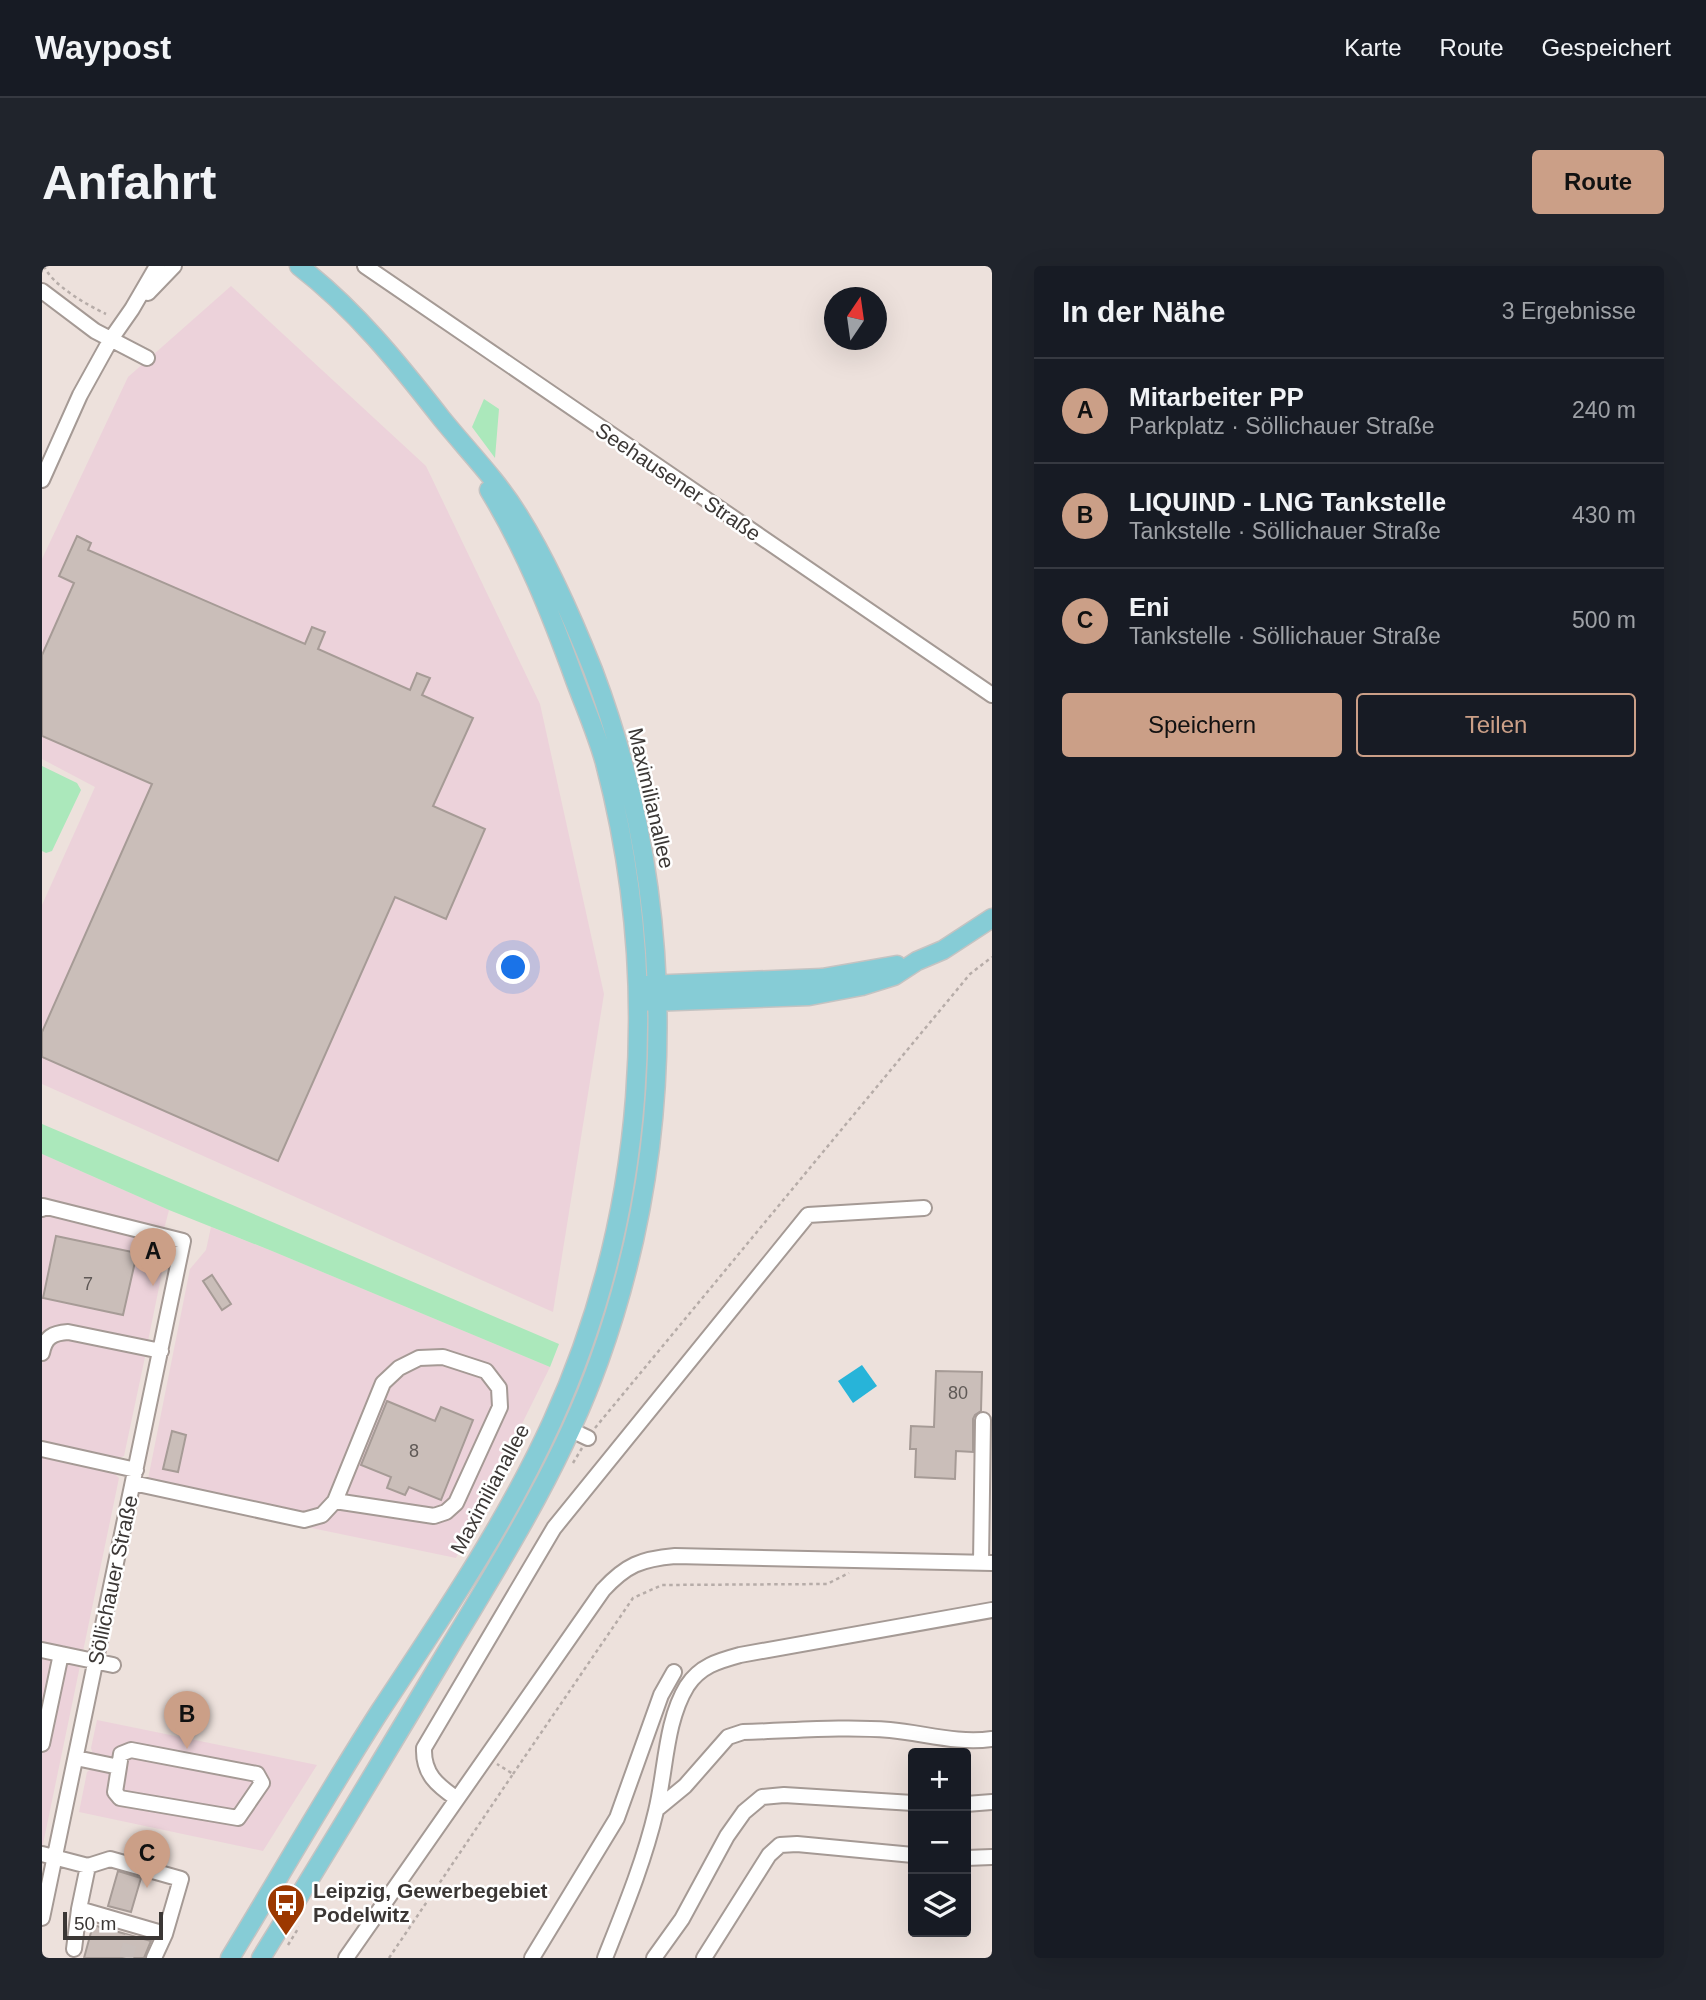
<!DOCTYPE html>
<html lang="de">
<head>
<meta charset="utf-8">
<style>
  :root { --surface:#171b24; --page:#20242c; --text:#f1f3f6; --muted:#9ea1a6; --line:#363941; --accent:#cb9f87 }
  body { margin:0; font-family:Helvetica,sans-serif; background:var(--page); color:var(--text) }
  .controls { position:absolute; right:21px; bottom:21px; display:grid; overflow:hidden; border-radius:7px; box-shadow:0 7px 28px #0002 }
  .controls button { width:63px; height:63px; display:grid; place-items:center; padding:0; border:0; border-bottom:2px solid var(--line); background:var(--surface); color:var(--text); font:35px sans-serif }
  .compass { position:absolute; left:782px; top:21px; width:63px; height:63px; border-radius:50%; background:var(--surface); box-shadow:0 7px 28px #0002; rotate:13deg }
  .scale { position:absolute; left:21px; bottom:18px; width:100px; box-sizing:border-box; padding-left:7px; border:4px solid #3b3735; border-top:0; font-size:19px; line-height:24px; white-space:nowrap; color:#3b3735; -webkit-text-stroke:5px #fff; paint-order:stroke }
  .you { position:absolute; left:472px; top:702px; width:24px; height:24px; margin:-18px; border:5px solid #fff; border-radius:50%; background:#1a73e8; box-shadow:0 0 0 10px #1a73e833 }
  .badge { display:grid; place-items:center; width:46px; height:46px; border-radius:50%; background:var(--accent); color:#111; font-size:23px; font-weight:700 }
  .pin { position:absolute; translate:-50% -58px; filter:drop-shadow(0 2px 4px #0008) }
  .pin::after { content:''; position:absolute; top:37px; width:24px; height:21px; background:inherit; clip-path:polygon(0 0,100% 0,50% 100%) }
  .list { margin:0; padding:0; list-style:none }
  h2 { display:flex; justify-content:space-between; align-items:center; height:91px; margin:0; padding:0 28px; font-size:30px }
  h2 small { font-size:23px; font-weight:400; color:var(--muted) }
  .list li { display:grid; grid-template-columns:46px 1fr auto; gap:21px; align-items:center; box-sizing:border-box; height:105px; padding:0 28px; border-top:2px solid var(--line) }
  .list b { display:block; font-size:26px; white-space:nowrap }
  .list p { margin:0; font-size:23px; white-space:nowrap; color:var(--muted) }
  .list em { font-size:23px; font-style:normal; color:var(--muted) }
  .actions { display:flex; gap:14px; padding:21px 28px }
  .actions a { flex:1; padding:16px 0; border:2px solid var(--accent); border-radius:7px; text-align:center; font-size:24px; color:var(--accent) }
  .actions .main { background:var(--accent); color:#111 }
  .icon { flex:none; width:38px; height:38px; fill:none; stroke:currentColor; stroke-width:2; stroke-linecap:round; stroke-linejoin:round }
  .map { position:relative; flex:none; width:950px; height:1692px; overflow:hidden; border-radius:7px }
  header { display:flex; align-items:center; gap:42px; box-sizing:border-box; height:98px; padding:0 35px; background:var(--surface); border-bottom:2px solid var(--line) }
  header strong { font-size:33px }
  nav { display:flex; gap:38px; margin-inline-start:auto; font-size:24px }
  .intro { display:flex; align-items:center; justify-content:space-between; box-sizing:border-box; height:168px; padding:0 42px }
  h1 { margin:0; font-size:49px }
  .button { padding:18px 32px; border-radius:7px; background:var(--accent); color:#111; font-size:24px; font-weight:700 }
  main { display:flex; gap:42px; padding:0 42px }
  aside { flex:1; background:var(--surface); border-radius:7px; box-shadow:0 7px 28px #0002 }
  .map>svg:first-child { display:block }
</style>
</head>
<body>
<header>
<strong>Waypost</strong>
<nav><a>Karte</a><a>Route</a><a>Gespeichert</a></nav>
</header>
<div class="intro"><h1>Anfahrt</h1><a class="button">Route</a></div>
<main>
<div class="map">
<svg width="950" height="1692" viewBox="0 0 950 1692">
  <rect width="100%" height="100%" fill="#ede1dc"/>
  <path fill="#ecd2da" d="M189 20 384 200 498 438 562 728 511 1046 0 818V639L53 521 0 493V293L86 111Z
    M0 888 127 944 118 979 123 992 106 1075 102 1074 99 1089 103 1091 82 1190 75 1193 72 1207 77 1212 0 1583Z
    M169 961 230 985 508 1101 414 1292 260 1260 264 1247 106 1213 148 1003 164 984Z
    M55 1454 275 1499 221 1585 37 1546 45 1506 49 1503 51 1488 49 1482Z"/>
  <path fill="#abe8bb" d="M442 133 457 143 453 192 430 161Z
    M0 500 35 517 39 524 10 585 4 587 0 585Z
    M0 858 517 1078 508 1101 230 985 127 944 0 888Z"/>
  <path fill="#27b4d9" d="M820 1099 835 1120 811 1137 796 1115Z"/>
  <path fill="#cabeb9" stroke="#a69b96" stroke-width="2" d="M35 270 49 277 46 284 263 378 270 361 283 366 276 383 368 424 375 407 388 412 380 429 431 452 391 540 443 563 404 653 353 631 236 895 0 791V766L110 518 0 470V389L32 317 17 310Z
    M14 970 95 987 81 1049 1 1032Z
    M170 1009 189 1038 180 1044 161 1015Z
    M894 1105 940 1106 939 1145 933 1149 931 1153V1186L914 1185 913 1213 873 1211 874 1183H868L869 1160 892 1161Z
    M345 1135 393 1155 399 1141 431 1154 399 1234 367 1221 363 1229 345 1222 349 1211 319 1199Z
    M130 1165 144 1169 136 1206 121 1203Z
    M76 1605 99 1612 89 1646 66 1640Z
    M51 1659 109 1675 102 1692H42Z"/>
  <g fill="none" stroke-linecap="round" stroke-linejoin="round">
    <path stroke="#c9bfbb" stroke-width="14" stroke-dasharray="14 7" stroke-linecap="butt" d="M84 1692 90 1670"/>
    <defs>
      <path id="minor" d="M323 0 950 429
        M0 25 53 65 105 92
        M106 27 132 0
        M0 214 38 129 69 73 90 43 115 0
        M0 943 1 940 141 975 0 1652
        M0 1087C3 1071 11 1067 26 1066L119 1085
        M529 1164 546 1172
        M0 1183 94 1204
        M91 1217 262 1254 280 1249 293 1235 341 1117 357 1102 377 1092 401 1091 444 1105 457 1122 458 1141 414 1237 404 1246 392 1250 293 1235
        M939 1297 941 1154
        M0 1384 71 1399
        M0 1478 19 1388
        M34 1492 77 1501 79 1488 89 1484 215 1508 220 1517 196 1552 78 1532 73 1526 77 1501
        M415 1533C395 1519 381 1508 382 1482L512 1262 766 949 882 942
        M924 1538 950 1536
        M615 1543 643 1520 686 1471 701 1466C749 1465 799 1460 848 1464 882 1467 915 1478 950 1473
        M0 1588 46 1600 68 1593 139 1613 123 1668 112 1692
        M924 1592 950 1591
        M46 1600 37 1643 123 1668
        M32 1683 37 1643
        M304 1692 561 1324C584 1299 599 1293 633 1290L950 1297
        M490 1692 575 1552 619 1429 632 1406
        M563 1692C582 1644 602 1596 614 1545 624 1505 623 1456 645 1420 658 1400 676 1395 698 1389L950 1344
        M612 1692 640 1653 685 1570 702 1546 720 1531 742 1529 871 1537
        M662 1692 727 1589 738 1579 755 1578 871 1589"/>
      <path id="major" d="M604 719 780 712 855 699
        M608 736 767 730 820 720 852 710 875 695 901 684 950 652
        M188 1692C238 1610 286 1526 338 1445 400 1351 463 1259 510 1156 604 950 620 715 563 497 555 468 543 441 533 414 509 348 483 283 447 224
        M219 1692C283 1589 345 1486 407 1382 463 1289 520 1198 557 1095 637 872 635 626 551 404 530 351 507 298 477 250 455 214 426 185 400 153 357 98 313 43 257 0"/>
    </defs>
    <use href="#minor" stroke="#a59a95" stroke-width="18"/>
    <use href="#major" stroke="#c4c3c2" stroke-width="21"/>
    <path stroke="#b6aca8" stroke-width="2.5" stroke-dasharray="3.5 3.5" stroke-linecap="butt" d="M2 0C10 19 45 39 64 48
      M553 1162 928 708 950 691
      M531 1197 540 1182
      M471 1508 591 1332 620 1319 785 1318 807 1307
      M246 1679 257 1661
      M347 1692 471 1508 455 1498"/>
    <use href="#minor" stroke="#fff" stroke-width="14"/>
    <use href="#major" stroke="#86ccd6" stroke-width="18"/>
  </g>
  <defs>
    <symbol id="bus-pin" viewBox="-11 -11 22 30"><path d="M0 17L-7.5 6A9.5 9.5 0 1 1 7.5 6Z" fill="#9c3800" stroke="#fff"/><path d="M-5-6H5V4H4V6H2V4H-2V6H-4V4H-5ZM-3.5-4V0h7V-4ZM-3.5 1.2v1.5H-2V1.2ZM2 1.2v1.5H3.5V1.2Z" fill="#fff"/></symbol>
  </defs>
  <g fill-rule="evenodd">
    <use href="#bus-pin" x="222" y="1615" width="44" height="60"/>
  </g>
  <g text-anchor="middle" stroke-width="5" stroke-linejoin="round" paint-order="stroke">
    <g font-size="18" fill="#5f5956">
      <text x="46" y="1024">7</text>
      <text x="916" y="1133">80</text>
      <text x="372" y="1191">8</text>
    </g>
    <g font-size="21" fill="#3b3735" stroke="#fff">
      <text transform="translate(636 216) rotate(34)" y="7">Seehausener Straße</text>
      <text transform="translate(609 532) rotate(77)" y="7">Maximilianallee</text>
      <text transform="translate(448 1223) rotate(-62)" y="7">Maximilianallee</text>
      <text transform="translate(71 1314) rotate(-78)" y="7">Söllichauer Straße</text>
    </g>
    <g font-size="21" font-weight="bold" fill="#3b3735" stroke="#fff" text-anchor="start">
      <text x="271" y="1632">Leipzig, Gewerbegebiet<tspan x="271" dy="24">Podelwitz</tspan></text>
    </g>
  </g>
</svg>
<div class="controls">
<button>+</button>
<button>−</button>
<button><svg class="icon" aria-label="layers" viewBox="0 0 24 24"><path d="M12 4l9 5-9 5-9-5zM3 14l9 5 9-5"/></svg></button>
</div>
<svg class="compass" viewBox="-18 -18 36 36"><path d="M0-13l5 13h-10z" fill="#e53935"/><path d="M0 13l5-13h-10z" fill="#9ea1a6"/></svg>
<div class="scale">50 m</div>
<div class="you"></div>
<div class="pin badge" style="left:111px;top:1020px">A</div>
<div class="pin badge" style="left:145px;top:1483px">B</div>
<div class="pin badge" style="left:105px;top:1622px">C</div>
</div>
<aside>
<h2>In der Nähe<small>3 Ergebnisse</small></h2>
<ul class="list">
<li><span class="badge">A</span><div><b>Mitarbeiter PP</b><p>Parkplatz · Söllichauer Straße</p></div><em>240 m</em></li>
<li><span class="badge">B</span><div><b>LIQUIND - LNG Tankstelle</b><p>Tankstelle · Söllichauer Straße</p></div><em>430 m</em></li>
<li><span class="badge">C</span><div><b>Eni</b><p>Tankstelle · Söllichauer Straße</p></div><em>500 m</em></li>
</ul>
<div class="actions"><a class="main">Speichern</a><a>Teilen</a></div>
</aside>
</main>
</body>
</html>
